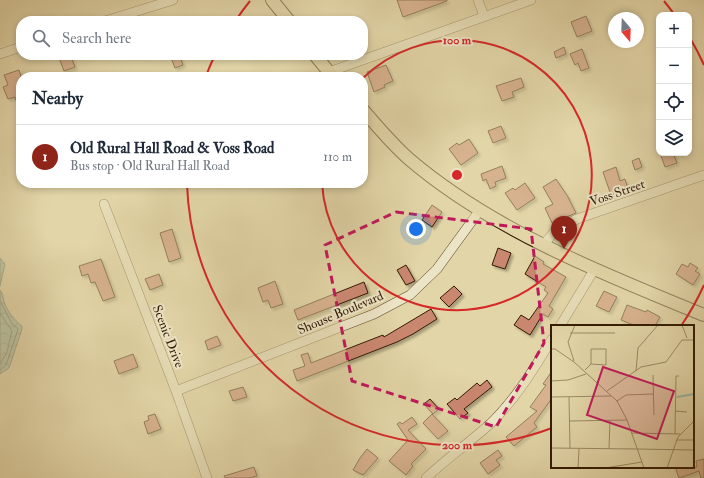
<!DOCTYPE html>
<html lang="en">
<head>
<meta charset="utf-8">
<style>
  :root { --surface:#fff; --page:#f2f2f3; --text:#1f2937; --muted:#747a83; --line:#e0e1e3; --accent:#8f2418 }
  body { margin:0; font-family:"IM FELL Double Pica",serif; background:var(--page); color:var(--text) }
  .controls { position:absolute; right:12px; top:12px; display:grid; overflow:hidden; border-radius:8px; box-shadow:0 2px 6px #0003 }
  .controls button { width:36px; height:36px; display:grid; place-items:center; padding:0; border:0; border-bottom:1px solid var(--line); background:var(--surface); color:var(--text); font:20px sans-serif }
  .compass { position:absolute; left:608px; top:12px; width:36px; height:36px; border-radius:50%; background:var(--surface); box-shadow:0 2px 6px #0003; rotate:161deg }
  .you { position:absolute; left:416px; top:229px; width:14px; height:14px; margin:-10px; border:3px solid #fff; border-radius:50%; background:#1a73e8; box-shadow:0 0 0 6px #1a73e833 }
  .badge { display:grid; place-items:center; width:26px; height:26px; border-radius:50%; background:var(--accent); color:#fff; font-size:13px; font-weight:700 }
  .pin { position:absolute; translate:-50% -33px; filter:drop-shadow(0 1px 2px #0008) }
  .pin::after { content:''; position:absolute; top:21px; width:14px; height:12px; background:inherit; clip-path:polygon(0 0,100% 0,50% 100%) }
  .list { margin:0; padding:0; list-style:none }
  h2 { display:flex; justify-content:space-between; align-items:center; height:52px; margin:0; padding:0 16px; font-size:17px }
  h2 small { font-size:13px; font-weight:400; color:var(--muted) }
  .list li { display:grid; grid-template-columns:26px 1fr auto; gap:12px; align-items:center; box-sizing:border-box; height:64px; padding:0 16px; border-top:1px solid var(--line) }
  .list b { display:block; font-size:15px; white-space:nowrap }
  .list p { margin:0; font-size:13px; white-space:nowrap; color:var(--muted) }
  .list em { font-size:13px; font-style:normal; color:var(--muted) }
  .icon { flex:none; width:22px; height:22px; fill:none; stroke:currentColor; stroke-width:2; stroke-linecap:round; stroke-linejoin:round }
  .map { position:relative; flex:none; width:704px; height:478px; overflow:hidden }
  .search { position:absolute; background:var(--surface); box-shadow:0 2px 6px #0003; left:16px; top:16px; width:352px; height:44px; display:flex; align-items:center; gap:10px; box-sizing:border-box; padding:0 14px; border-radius:16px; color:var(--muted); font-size:15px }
  .panel { position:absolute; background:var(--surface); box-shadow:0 2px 6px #0003; left:16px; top:72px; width:352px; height:116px; border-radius:16px }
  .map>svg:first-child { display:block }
</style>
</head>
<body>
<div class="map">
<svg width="704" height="478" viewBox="0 0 704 478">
  <defs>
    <pattern id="water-waves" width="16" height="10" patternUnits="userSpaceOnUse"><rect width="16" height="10" fill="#95b8a9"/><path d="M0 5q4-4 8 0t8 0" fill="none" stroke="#7a9587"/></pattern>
    <filter id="shadow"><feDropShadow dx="2.5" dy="2.5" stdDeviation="1" flood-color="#0004"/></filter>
  </defs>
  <rect width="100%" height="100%" fill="#e2d5a7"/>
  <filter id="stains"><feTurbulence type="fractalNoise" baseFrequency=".005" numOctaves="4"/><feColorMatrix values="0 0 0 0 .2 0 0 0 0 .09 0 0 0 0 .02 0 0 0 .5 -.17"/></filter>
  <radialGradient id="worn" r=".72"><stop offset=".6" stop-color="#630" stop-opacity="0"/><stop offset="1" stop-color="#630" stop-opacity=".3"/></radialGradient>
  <path fill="url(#water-waves)" stroke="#6e7967" d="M0 258 5 264 0 286Z
    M0 290C3 294 3 297 4 302 7 311 15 321 22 326V329L9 368 0 374Z"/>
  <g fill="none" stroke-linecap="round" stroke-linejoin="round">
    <path stroke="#646a56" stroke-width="1" d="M0 301 12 324 18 329 6 365 0 370
      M0 313 12 331 7 352 0 364"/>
  </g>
  <path fill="#ca876f" stroke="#341b03" filter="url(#shadow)" d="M397 0H447V1L403 17Z
    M586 16 592 31 577 37 571 22Z
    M564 47 566 54 556 58 554 52Z
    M582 49 589 68 581 71 578 63 575 65 570 54Z
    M58 55H70L75 67 64 71Z
    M170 55H179L183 65 175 68Z
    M386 65 393 81 384 85 385 87 374 92 367 72Z
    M19 70 21 77 20 112 15 97 8 99 3 87 8 85 4 75Z
    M521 78 524 87 512 92 514 97 502 101 496 86Z
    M501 126 506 138 493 143 488 131Z
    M469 139 478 153 461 165 449 149 457 143 459 145Z
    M660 153H673L677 163 665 167Z
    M639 158 642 167 635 170 632 161Z
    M502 166 506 178 495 182 496 186 490 189 486 179 483 181 481 174Z
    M616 167 620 181 625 179 628 189 611 195 603 172Z
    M556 179 568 197 576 213 552 223 545 208 553 204 543 187Z
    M525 183 535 198 517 210 505 193 513 188 515 190Z
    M432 205 442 212 432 227 422 220Z
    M172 229 181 258 169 262 160 233Z
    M498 248 511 253 505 269 492 265Z
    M535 256 544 262 543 264 566 277 549 306 553 309 548 317 543 314 530 335 514 325 521 315 529 320 548 293 544 290 546 287 525 274Z
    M101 259 115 297 103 301 95 282 91 283 88 274 82 276 79 266Z
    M690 263 698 268 695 271 700 274 693 285 676 274 682 264 688 267Z
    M406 265 415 281 406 285 397 270Z
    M159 274 163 285 150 290 145 279Z
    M275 281 283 304 271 308 268 300 263 302 258 288Z
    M364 282 368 293 298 320 294 310Z
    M454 286 462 294 449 307 440 298Z
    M604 291 617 297 609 312 596 306Z
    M627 305 646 312 647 310 660 317 655 326H636L621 320Z
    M431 309 437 319 413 334 397 342 297 381 293 370 305 366 301 355 308 353 311 363 383 335 384 337Z
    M217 336 221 345 208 350 205 341Z
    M133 354 138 367 119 374 114 361Z
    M552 371V398L534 423 537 427 514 446 506 437 537 411 530 407 546 385 543 384Z
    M487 380 492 387 464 409 468 413 460 419 447 404 455 398 457 400 477 383 480 386Z
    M243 387 247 397 233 401 229 391Z
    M430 399 439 409 433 414 424 404Z
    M155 414 161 429 148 434 144 422 149 420 148 416Z
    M432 414 448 431 438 439 423 423Z
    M412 417 417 424 408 430 426 449 411 464 413 466 406 475 389 461 408 440 397 424 400 422 402 424Z
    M367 449 378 458 363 475 353 470 360 458Z
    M498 450 502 456 496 460 500 465 488 474 480 463Z
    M704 459V478H701L699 471 679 478 675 467H697L696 461Z
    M254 467 257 476 250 478H225L224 476Z"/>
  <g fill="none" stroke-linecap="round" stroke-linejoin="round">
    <defs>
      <path id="minor" d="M478 0 484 16
        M105 21 173 0
        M0 54 21 47
        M329 72 531 0
        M104 204 176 391 207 478
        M544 244 555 231 577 219 704 175
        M560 326 594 270
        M176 391 374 314 410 295 437 269 480 210
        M426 478C446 459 469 443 490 424 515 400 534 369 552 339"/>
      <path id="major" d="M272 0 289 21
        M315 55 333 77
        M363 110C378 127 392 144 409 159 492 230 603 274 704 315"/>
    </defs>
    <use href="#minor" stroke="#604a2c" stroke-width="10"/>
    <use href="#major" stroke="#341b03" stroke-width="14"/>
    <use href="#minor" stroke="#ece4c6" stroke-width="9"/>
    <use href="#major" stroke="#e2d5a7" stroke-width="12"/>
  </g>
  <path d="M0 0H704V478H0ZM396 212 531 229 544 343 496 427 352 381 325 245Z" fill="#e2d5a7" fill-opacity=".55" fill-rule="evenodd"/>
  <path fill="none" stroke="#c2185b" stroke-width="3" stroke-dasharray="8 5" stroke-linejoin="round" d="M396 212 531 229 544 343 496 427 352 381 325 245Z"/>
  <g fill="none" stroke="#d62828" stroke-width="2">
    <path d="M363 78A135 135 0 1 1 322 183"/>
    <path d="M704 285A270 270 0 0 1 681 326M552 428A270 270 0 0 1 187 184M206 76A270 270 0 0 1 214 57M236 20A270 270 0 0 1 250 1M664 1A270 270 0 0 1 674 14M690 38A270 270 0 0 1 704 65"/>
  </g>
  <g text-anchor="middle" stroke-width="4" stroke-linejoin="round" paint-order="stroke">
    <g font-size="13" fill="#341b03" stroke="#ece4c6">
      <text transform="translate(617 192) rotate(-19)" y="5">Voss Street</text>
      <text transform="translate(340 312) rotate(-23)" y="5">Shouse Boulevard</text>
      <text transform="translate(169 336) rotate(69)" y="5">Scenic Drive</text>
    </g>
  </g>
  <g transform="translate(551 325)">
    <rect width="143" height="143" fill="#e2d5a7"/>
    <path fill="none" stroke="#95b8a9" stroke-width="2" d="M126 72 143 69"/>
    <path fill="none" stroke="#9c8b65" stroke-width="1" d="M131 0 136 13M19 8H64M0 24H4L23 37 66 76 76 95 93 143M23 36 17 17 24 0M34 45 40 39 55 40V24H40V39M85 46 87 23 107 0M102 50 103 90M0 56 17 55 35 49M56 66 90 42 115 37 131 15H143M0 72 60 71M18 72 19 124M66 76 75 70 102 69M124 86 136 87M19 96 76 95M80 108 129 109M124 109 125 51H128M126 115H143M0 123 86 124M58 124 59 95M86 124 143 125M27 143 28 124M54 143 91 137M116 143 127 112 143 96"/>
    <path fill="#c2185b" fill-opacity="0.15" stroke="#c2185b" stroke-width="2" d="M52 42 123 66 106 114 36 90Z"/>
    <rect width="143" height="143" fill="none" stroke="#341b03" stroke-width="2"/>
  </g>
  <circle cx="457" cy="175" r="6" fill="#d62828" stroke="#ece4c6" stroke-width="2"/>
  <g font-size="12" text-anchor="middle" font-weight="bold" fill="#d62828" stroke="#ece4c6" stroke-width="4" stroke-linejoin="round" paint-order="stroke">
    <text x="457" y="44">100 m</text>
    <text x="457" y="449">200 m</text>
  </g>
  <rect width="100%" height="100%" filter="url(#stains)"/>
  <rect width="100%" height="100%" fill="url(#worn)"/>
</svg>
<div class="controls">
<button>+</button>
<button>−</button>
<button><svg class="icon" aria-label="locate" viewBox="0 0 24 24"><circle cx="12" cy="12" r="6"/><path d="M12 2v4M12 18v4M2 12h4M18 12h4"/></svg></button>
<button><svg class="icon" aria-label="layers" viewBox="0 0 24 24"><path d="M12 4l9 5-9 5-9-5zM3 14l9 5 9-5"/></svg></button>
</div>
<svg class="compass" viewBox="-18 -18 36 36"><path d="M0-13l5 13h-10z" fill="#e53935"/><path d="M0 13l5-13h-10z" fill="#747a83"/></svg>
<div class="you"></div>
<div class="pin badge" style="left:564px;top:249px">1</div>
<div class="search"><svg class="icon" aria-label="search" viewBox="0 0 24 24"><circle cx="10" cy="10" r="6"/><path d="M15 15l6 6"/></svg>Search here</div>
<section class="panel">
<h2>Nearby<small></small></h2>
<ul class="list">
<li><span class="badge">1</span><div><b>Old Rural Hall Road &amp; Voss Road</b><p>Bus stop · Old Rural Hall Road</p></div><em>110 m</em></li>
</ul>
</section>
</div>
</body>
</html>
